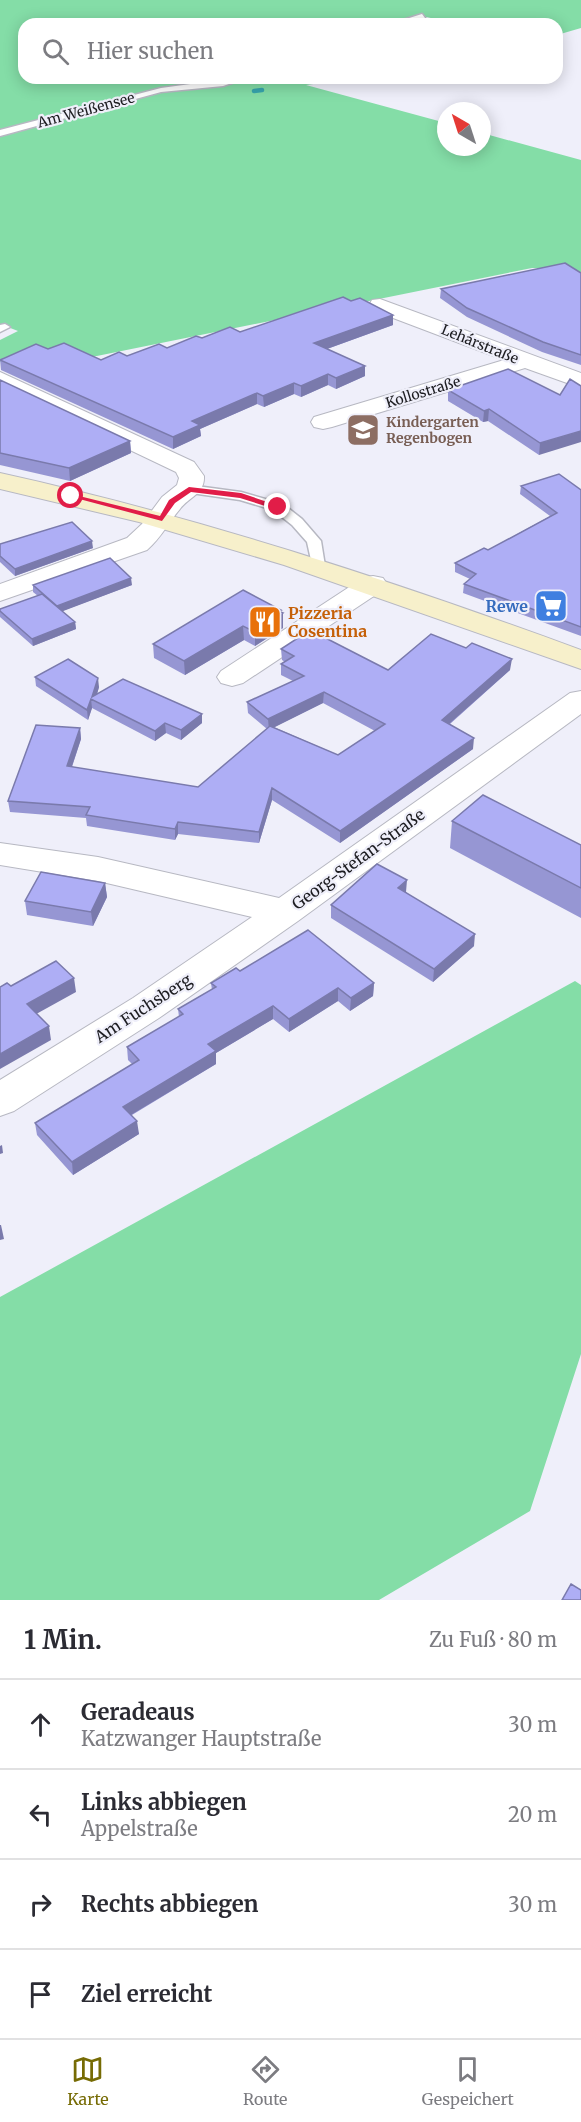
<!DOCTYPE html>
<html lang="de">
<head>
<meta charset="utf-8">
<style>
  :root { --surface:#fff; --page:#f2f2f3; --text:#2b2b33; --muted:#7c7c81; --line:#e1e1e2; --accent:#766b04 }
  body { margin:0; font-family:Merriweather,serif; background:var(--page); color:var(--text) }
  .compass { position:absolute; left:437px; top:102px; width:54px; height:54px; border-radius:50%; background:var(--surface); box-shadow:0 3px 15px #0003; rotate:321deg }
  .stop { position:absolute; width:18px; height:18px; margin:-14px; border:4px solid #e11d48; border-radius:50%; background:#fff }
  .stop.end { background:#e11d48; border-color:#fff; box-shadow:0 2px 6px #0008 }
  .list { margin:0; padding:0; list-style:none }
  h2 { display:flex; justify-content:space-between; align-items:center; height:78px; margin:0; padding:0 24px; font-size:26px }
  h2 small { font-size:20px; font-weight:400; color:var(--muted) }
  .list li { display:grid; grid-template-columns:39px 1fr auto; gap:18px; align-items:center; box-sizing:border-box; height:90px; padding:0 24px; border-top:2px solid var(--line) }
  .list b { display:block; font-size:22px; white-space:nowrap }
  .list p { margin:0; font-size:20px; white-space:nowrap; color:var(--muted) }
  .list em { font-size:20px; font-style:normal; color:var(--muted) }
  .icon { flex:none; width:33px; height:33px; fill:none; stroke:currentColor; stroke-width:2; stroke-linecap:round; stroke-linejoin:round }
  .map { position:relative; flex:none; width:581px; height:1600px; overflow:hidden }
  .search { position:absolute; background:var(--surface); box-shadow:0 3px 15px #0003; left:18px; right:18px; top:18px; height:66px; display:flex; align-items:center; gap:15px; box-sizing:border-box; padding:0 21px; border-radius:18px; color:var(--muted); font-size:22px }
  .sheet { height:438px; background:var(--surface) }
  nav { display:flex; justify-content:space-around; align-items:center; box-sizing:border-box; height:84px; border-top:2px solid var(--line); background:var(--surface); font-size:16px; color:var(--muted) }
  nav a { display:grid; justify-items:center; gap:3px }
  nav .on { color:var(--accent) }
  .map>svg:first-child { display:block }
</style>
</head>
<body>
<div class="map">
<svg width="581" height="1600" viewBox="0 0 581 1600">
  <rect width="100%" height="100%" fill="#efeffa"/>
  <path fill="#84dda7" d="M0 0H581V28L557 35V24H457L422 16 395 24H24V78H357L306 85 446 123V147H482V133L581 160V279L565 269 532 268 87 358 0 362V340L18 331 0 324Z
    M575 981 581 985V1354L530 1511 379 1600H0V1297Z"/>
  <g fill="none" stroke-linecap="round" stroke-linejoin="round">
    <path stroke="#37a5ad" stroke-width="4.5" d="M254 91 262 90"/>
    <defs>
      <path id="lane" d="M422 14 425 18 402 24H390Z
        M235 78H247L223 86 161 92 0 136V130L161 88Z
        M5 324 10 327 0 332V325Z
        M189 485 241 492 283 504 302 519 321 541 325 566 323 569H313L307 542 292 525 273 510 240 500 184 492 183 489Z"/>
      <path id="street" d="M380 299 581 373V388L525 368 332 427 323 429 314 427 311 422 314 417 504 360 372 310 369 305 372 300Z
        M0 372 194 462 204 476C205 494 189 497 180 509 168 523 161 538 147 550L0 601V584L127 538 142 524 162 497 177 485 179 478 176 472 0 388Z
        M373 576 383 578 387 584 383 590 243 683 232 686 221 683 217 677 221 671 363 578Z
        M581 691V714L298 921 159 1018 14 1111 0 1116V1080L133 998 252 917 98 881 0 865V843L98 857 279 898 570 693Z"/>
      <path id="secondary" d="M0 473C199 517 390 580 581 650V669L284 565 139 522 0 489Z"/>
    </defs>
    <use href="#lane" stroke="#b7b8c2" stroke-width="3"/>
    <use href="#street" stroke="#b7b8c2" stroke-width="2"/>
    <use href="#secondary" stroke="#b7b8c2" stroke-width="2"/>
    <use href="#lane" fill="#fff" fill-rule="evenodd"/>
    <use href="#street" fill="#fff" fill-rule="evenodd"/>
    <use href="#secondary" fill="#f7f0cb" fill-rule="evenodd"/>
  </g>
  <path fill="#9696d3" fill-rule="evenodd" d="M581 273V365L542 352 467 317 440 298 441 289Z
    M351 301 393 315V325L327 349 365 366V376L336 389 328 385 301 397 294 394 264 407 257 404 200 429 201 436 173 449 1 370 0 359 48 349 101 360 127 356 167 348 202 338 240 332Z
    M0 380 130 441 131 453 70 481 0 465Z
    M448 390 560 395 539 455 488 421 483 422 448 401Z
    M521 486 581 490V636L463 593 464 584 470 579 455 572V563L488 550 550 516 520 494Z
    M0 544 93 548 15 576 0 562Z
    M33 585H132L62 611 75 622 76 629 33 646 0 617V609L38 596 33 592Z
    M281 610V612L283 613V628L255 646 244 640 185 675 154 658 153 644Z
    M281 649 388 670H510L450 724 473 749 340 843 272 800 259 843 178 834 175 840 87 826 86 818 10 812 8 801 80 728 81 739 72 767 198 787 267 729 248 713 247 702 293 681 281 675V664L285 662 282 660ZM323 703 375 731 338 755 274 727Z
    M35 677 99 687 97 694 202 714V723L181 740 166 733 155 741 92 708 88 720 36 686Z
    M452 821 581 845V918L450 848Z
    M105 883 107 897 93 926 27 915 25 901Z
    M406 892 474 946 433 982 331 918V905Z
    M240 971 374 983 373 996 350 1011 338 1001 289 1032 273 1019 216 1053V1064L132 1115 139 1134 73 1175 37 1135 35 1123 132 1064 128 1060 127 1047 179 1017 178 1009 212 990 211 983Z"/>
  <path fill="#7a7aac" d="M393 315V325L313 354 314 343Z
    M365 366V376L336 389V378Z
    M328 374V385L301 397V386Z
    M294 383V394L264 407 263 396Z
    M257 393V404L200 429 201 436 173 449V437L192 421Z
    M489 409 488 421 483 422 484 411Z
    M581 431V442L539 455 540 443Z
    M130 441 131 453 70 481 69 468Z
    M92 541 93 548 15 576V569Z
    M131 578 132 585 58 613 57 606Z
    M281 610V615L283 613V628L255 646V632Z
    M75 622 76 629 33 646 32 639Z
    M243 626 244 640 185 675 184 661Z
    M512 659 510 670 441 731 442 720Z
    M98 678 99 687 95 701 92 697Z
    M324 692 323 703 269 730 268 719Z
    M91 699 92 708 88 720 87 710Z
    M202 714V723L181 740V730Z
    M165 723 166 733 155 741V731Z
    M80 728 81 739 68 778 67 766Z
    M474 738 473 749 340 843V831Z
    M272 788V800L259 843V832Z
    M178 822V834L175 840V829Z
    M407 880 406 892 397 900 398 888Z
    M105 883 107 897 93 926 91 912Z
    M475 934 474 946 433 982 434 969Z
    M74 978 76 992 29 1018 27 1004Z
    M374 983 373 996 350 1011 351 998Z
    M338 988V1001L289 1032V1019Z
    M273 1006V1019L216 1053V1064L124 1119 123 1107 208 1044Z
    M49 1026 51 1040 0 1069V1054Z
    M137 1121 139 1134 73 1175 72 1162Z
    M2 1145 3 1153 0 1154V1146Z
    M0 1225H1L4 1239 0 1240Z"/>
  <path fill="#aeaef5" stroke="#7a7aac" stroke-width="1.5" d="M565 263 581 273V355L543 342 467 308 441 289Z
    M343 297 351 301 360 298 393 315 314 343 365 366 336 378 328 374 301 386 294 383 263 396 257 393 192 421 200 425 173 437 0 360 36 344 48 349 64 343 101 360 119 352 127 356 159 344 167 348 196 336 202 338 230 327 240 332Z
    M508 369 560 395 570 379 581 386V431L540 443 489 409 484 411 448 390Z
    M0 380 130 441 69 468 0 453Z
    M559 474 581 490V627L464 584 476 574 455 563 484 548 488 550 557 513 521 486Z
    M72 522 92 541 15 569 0 556V544Z
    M110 558 131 578 57 606 33 585Z
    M243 590 281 610 278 611 283 613 255 632 243 626 184 661 153 644Z
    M42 594 75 622 32 639 0 611V609Z
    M310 630 388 670 431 634 466 648 472 643 512 659 442 720 474 738 340 831 272 788 259 832 178 822 175 829 86 815 90 807 8 801 36 725 80 728 67 766 198 787 270 726 338 755 385 724 324 692 268 719 247 702 304 676 281 664 294 656 281 649Z
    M68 659 98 678 92 697 123 679 202 714 181 730 165 723 155 731 91 699 87 710 35 677Z
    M483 795 581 845V888L452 821Z
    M377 864 407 880 398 888 475 934 434 969 331 905Z
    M41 872 105 883 91 912 25 901Z
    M308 930 374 983 351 998 338 988 289 1019 273 1006 208 1044 216 1051 123 1107 137 1121 72 1162 35 1123 139 1060 127 1047 183 1014 178 1009 216 987 211 983 236 968 240 971Z
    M56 961 74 978 27 1004 49 1026 0 1054V987L7 983 11 986Z
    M571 1584 581 1590V1600H562Z"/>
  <path fill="#e11d48" d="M189 487 241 493 282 507 278 510 240 498 191 492 175 503 162 521 68 496 71 494 160 516 169 500Z"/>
  <defs>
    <symbol id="school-square" viewBox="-11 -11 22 22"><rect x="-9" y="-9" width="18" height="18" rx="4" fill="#8d6e63" stroke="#efeffa"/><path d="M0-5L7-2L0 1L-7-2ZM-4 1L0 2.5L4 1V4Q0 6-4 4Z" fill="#fff"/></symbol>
    <symbol id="supermarket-square" viewBox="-11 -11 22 22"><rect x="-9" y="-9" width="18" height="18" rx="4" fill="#3f7fe0" stroke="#efeffa"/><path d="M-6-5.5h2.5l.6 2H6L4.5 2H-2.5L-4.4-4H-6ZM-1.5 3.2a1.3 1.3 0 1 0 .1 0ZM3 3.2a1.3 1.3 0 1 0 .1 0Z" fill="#fff"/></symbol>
    <symbol id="restaurant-square" viewBox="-11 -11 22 22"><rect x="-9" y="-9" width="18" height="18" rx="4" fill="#e8710a" stroke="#efeffa"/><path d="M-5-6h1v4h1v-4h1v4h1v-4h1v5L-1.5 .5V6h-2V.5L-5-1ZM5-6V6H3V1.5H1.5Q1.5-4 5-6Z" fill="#fff"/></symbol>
  </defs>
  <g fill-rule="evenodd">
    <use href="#school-square" x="344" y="411" width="38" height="38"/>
    <use href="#supermarket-square" x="532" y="587" width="38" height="38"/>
    <use href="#restaurant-square" x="246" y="603" width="38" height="38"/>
  </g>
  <g text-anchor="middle" stroke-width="4.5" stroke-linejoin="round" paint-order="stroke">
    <g font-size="14" fill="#1c1c20" stroke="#efeffa">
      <text transform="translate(86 110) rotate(-15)" y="5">Am Weißensee</text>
      <text transform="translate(480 344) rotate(22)" y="5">Lehárstraße</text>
      <text transform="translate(423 392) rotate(-17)" y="5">Kollostraße</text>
    </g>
    <g font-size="14" font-weight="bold" fill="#785e54" stroke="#efeffa" text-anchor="start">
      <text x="386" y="427">Kindergarten<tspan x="386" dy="16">Regenbogen</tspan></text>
    </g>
    <g font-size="16" font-weight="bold" fill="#366cbe" stroke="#efeffa" text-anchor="end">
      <text x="528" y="612">Rewe</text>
    </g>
    <g font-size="16" font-weight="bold" fill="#c56008" stroke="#efeffa" text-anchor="start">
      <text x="288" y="619">Pizzeria<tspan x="288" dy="18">Cosentina</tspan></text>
    </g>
    <g font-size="16" fill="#1c1c20" stroke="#efeffa">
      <text transform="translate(358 859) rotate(-36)" y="6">Georg-Stefan-Straße</text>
      <text transform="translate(143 1008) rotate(-33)" y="6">Am Fuchsberg</text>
    </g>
  </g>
</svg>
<svg class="compass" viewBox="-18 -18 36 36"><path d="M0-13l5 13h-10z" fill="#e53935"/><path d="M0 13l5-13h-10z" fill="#7c7c81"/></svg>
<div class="stop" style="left:71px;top:496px"></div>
<div class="stop end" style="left:278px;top:507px"></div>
<div class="search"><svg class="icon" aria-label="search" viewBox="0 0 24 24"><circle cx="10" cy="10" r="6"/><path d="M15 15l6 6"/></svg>Hier suchen</div>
</div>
<section class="sheet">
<h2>1 Min.<small>Zu Fuß · 80 m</small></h2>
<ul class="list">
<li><svg class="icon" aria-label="ahead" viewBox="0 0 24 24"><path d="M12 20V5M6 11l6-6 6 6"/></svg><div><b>Geradeaus</b><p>Katzwanger Hauptstraße</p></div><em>30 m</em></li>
<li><svg class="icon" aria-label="left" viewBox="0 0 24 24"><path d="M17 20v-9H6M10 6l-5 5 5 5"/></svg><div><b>Links abbiegen</b><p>Appelstraße</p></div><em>20 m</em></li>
<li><svg class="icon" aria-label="right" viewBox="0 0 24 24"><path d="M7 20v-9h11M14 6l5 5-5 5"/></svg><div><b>Rechts abbiegen</b></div><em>30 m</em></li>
<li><svg class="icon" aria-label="arrive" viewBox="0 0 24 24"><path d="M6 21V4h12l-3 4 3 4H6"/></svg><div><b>Ziel erreicht</b></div></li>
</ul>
</section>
<nav>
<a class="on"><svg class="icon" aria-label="map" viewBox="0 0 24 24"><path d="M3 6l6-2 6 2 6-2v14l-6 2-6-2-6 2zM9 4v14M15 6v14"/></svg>Karte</a>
<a><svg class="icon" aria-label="directions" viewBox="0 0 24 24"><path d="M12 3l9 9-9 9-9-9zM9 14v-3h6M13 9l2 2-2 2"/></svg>Route</a>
<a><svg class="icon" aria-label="saved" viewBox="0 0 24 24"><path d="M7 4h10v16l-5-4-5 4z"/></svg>Gespeichert</a>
</nav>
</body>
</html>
